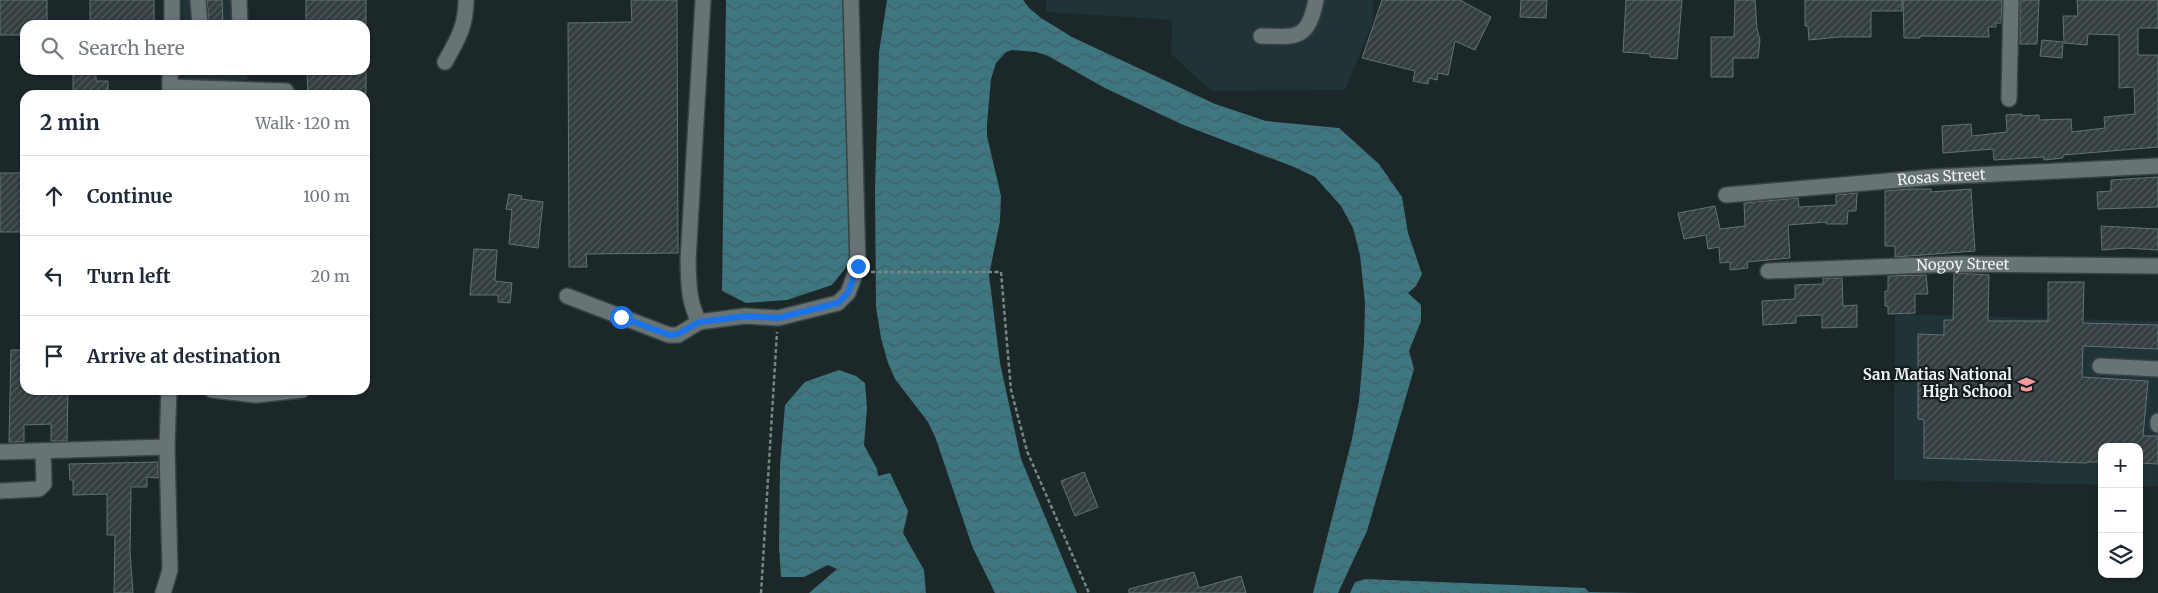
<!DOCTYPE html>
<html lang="en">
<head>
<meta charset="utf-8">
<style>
  :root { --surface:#fff; --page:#f6f6f7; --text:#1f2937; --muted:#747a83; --line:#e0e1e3 }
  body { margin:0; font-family:Merriweather,serif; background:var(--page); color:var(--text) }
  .controls { position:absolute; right:15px; bottom:15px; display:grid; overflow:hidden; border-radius:10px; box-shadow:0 1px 4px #0004 }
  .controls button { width:45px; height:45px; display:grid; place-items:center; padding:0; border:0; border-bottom:1px solid var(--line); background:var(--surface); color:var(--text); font:25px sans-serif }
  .stop { position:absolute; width:15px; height:15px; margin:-11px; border:4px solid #1a73e8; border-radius:50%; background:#fff }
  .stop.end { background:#1a73e8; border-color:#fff; box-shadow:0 1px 5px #0008 }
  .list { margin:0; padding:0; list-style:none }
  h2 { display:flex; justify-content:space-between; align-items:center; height:65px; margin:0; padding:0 20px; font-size:21px }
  h2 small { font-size:16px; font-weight:400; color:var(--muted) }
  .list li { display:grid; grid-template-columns:32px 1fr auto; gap:15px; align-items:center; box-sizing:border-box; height:80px; padding:0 20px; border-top:1px solid var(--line) }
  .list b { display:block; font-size:19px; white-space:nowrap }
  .list em { font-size:16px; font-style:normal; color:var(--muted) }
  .icon { flex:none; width:28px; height:28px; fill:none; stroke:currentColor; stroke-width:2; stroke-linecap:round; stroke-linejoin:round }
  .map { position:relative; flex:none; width:2158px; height:593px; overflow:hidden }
  .search { position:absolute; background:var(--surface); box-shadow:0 1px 4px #0004; left:20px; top:20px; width:350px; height:55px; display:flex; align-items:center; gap:12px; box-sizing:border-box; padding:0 18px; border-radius:15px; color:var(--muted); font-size:19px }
  .panel { position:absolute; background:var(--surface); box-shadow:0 1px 4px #0004; left:20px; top:90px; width:350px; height:305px; border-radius:15px }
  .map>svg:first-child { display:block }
</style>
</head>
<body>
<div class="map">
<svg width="2158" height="593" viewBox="0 0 2158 593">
  <defs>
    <pattern id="water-waves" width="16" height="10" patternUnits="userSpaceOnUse" patternTransform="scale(1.25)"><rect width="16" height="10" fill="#3e7780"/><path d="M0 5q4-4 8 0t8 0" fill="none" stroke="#435e62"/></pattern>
    <pattern id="building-hatch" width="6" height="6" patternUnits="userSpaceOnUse" patternTransform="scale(1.25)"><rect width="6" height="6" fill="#333e40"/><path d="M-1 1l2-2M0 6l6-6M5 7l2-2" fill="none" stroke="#515a5c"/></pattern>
  </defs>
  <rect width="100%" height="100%" fill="#1c2729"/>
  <path fill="#203336" d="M182 0H245V25H183Z
    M1046 0H1373V22L1345 90 1211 91 1171 54 1172 20 1046 12Z
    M184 70H247V80L185 82Z
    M1895 314 2158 321V486H2139V447H2102V485L1894 480Z"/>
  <path fill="url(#water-waves)" d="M726 0H848L851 261 832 285 787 300 746 303 722 291Z
    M887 0H1023L1029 8 1041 18 1072 37 1215 104 1266 121 1339 128 1379 164 1402 197 1408 233 1422 274 1416 286 1408 293 1421 305V321L1409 351 1414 369 1367 531 1338 593H1313L1352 439 1359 401 1364 344 1365 303 1360 255 1353 228 1341 206 1315 177 1294 167 1181 124 1105 88 1048 56 1036 52 1012 50 1006 52 996 63 991 79 987 124V136L1001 196 1000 221 989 275 1000 363 1021 459 1077 593H995L972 546 936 439 928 422 895 379 888 363 881 338 876 307 875 189 879 52Z
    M839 370 856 376 865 383 867 408 864 445 877 469 878 476 890 473 908 511 903 533 924 570 926 593H809L837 569 828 565 804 577H781L779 547 780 465 785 405 805 382Z
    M1365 579 1585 588 1589 592 1642 593H1350L1355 582Z"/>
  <path fill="url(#building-hatch)" stroke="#657173" d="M0 0H47V25H25V35H0Z
    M90 0H154V25H90Z
    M207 0H222L223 23 209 24Z
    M306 0H366V25H306Z
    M631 0H677L678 253 586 254 587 267H569L568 23 632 22Z
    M1382 0H1460L1491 17 1475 50 1455 41 1448 75 1438 73 1437 80 1429 78 1428 84 1413 81 1415 71 1362 58Z
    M1521 0H1547L1546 18 1520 17Z
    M1626 0H1682L1677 59 1650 57V54L1623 52Z
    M1735 0H1755L1757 29 1760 40 1758 58H1733V77H1711V37H1734Z
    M1805 0H1902V11H1871V37H1839L1809 40 1808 26H1805Z
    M1903 0H2002L2001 23H1996V27H1988L1989 37 1920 36V38H1904Z
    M2020 0H2039L2037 44H2020Z
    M2077 0H2158V28H2139L2138 30V55H2158V147L2063 155V158L2044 160V157L1994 160 1993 149 1943 153 1942 126 1971 124 1972 136 2007 132 2006 115 2022 114V116L2039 115V120L2071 119 2072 132 2105 128 2104 117 2135 114 2134 87 2119 88V35L2088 34 2087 45 2064 43 2063 16H2078Z
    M2042 40 2063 42 2062 58 2040 56Z
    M73 70H96V81H108V95H73Z
    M307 70H366V95H308Z
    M0 173H25V232H0Z
    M2158 177V207L2098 209 2097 192 2111 191V180Z
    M1910 189H1931V192L1971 189 1975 251 1895 257V246H1885V191Z
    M1857 193 1856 211H1848L1847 224H1826V222L1788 225 1790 258 1747 262 1748 268 1730 270V262L1720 263 1719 247 1708 249 1706 235 1684 239 1678 213 1715 206 1720 229 1745 226 1744 203 1798 198 1799 207 1836 205V195Z
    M509 194 522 196 521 199 543 202 538 248 509 244 512 210 506 209Z
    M2101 226 2158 229V250L2126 248 2102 250Z
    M474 249 497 250 495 281 512 283 510 303 498 302V295H470Z
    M1954 273 1989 275 1988 321H2048V282H2084L2083 323 2158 325V349L2083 346 2082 377 2148 381 2143 436H2158V464L2139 463V447H2102V462H2087V463L1924 458V420L1918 419V334L1944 335V320H1953Z
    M1926 275 1928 294H1915V313L1888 314V306H1885V291H1888V276Z
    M1823 278H1842L1843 306 1857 305V327L1822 328V315L1796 316V323L1763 325 1762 301 1795 299V285L1823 284Z
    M11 350H25V390L68 392 67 441H51V424L24 425V442H9Z
    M158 462V478L147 477V487H131L130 552 133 593H114L115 535H107V494L73 495V480H70L69 464Z
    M1084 472 1098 507 1075 516 1061 481Z
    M1194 572 1199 588 1241 576 1246 593H1129V589Z"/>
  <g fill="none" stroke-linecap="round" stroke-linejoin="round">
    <defs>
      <g id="minor">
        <path d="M198 0 200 25"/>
        <path d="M239 0 240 25"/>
        <path d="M703 0 688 261C689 285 688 300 699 322L745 316 778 318 838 303 848 293 858 266 851 0"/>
        <path d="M172 25V0"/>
        <path d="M1261 36C1297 37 1308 40 1316 0"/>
        <path d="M445 62C458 39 466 26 466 0"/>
        <path d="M170 87 286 91"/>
        <path d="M170 95V70"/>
        <path d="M2009 99 2011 0"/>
        <path id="s1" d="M1726 195 1934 177 2158 166"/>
        <path id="s2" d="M1768 271 1956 264 2158 266"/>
        <path d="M567 296 669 335H678L699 322"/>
        <path d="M2100 366 2158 369"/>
        <path d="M212 390 256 395 302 390"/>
        <path d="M2158 425V421"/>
        <path d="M0 452 167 447"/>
        <path d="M0 491 39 489 44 484 43 451"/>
        <path d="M163 593 170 570 167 447 169 390"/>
      </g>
    </defs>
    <use href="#minor" stroke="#394244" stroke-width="18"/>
    <path stroke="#7c8586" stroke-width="2.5" stroke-dasharray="4 2.5" stroke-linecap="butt" d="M871 272H1001L1011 390 1027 451 1089 593
      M761 593 777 332"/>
    <use href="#minor" stroke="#677375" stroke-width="15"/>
  </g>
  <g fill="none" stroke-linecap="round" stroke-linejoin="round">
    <path stroke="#1a73e8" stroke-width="6" d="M621 317 669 335 678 334 699 322 746 316 778 318 838 303 848 293 858 266"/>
  </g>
  <defs>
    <symbol id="school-bare" viewBox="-9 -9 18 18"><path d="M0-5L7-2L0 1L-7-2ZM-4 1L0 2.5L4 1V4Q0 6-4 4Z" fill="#f59b9d" stroke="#131d1f" stroke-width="2.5" paint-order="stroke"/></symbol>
  </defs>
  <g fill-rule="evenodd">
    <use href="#school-bare" x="2014" y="372" width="25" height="25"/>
  </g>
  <g text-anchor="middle" stroke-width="4.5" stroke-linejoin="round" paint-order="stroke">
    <g font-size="15" fill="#edf4f5" stroke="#131d1f">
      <text dy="5" stroke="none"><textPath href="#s1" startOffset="216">Rosas Street</textPath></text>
      <text dy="5" stroke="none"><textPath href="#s2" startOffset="195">Nogoy Street</textPath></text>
    </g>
    <g font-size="15" font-weight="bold" fill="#edf4f5" stroke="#131d1f" text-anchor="end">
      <text x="2012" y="380">San Matias National<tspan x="2012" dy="17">High School</tspan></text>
    </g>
  </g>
</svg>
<div class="controls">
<button>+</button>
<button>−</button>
<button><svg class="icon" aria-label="layers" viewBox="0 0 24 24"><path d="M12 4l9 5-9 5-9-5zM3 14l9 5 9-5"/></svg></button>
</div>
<div class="stop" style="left:621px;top:317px"></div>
<div class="stop end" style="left:858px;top:266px"></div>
<div class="search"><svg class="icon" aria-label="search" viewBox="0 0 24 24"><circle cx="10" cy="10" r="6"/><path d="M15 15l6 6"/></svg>Search here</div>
<section class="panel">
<h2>2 min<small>Walk · 120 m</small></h2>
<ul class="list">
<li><svg class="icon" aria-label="ahead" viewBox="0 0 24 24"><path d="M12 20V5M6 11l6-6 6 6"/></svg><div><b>Continue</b></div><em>100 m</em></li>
<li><svg class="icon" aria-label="left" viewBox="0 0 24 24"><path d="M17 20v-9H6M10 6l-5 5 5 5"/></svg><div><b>Turn left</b></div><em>20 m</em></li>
<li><svg class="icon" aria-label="arrive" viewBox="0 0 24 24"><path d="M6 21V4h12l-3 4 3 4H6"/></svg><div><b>Arrive at destination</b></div></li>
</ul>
</section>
</div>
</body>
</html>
